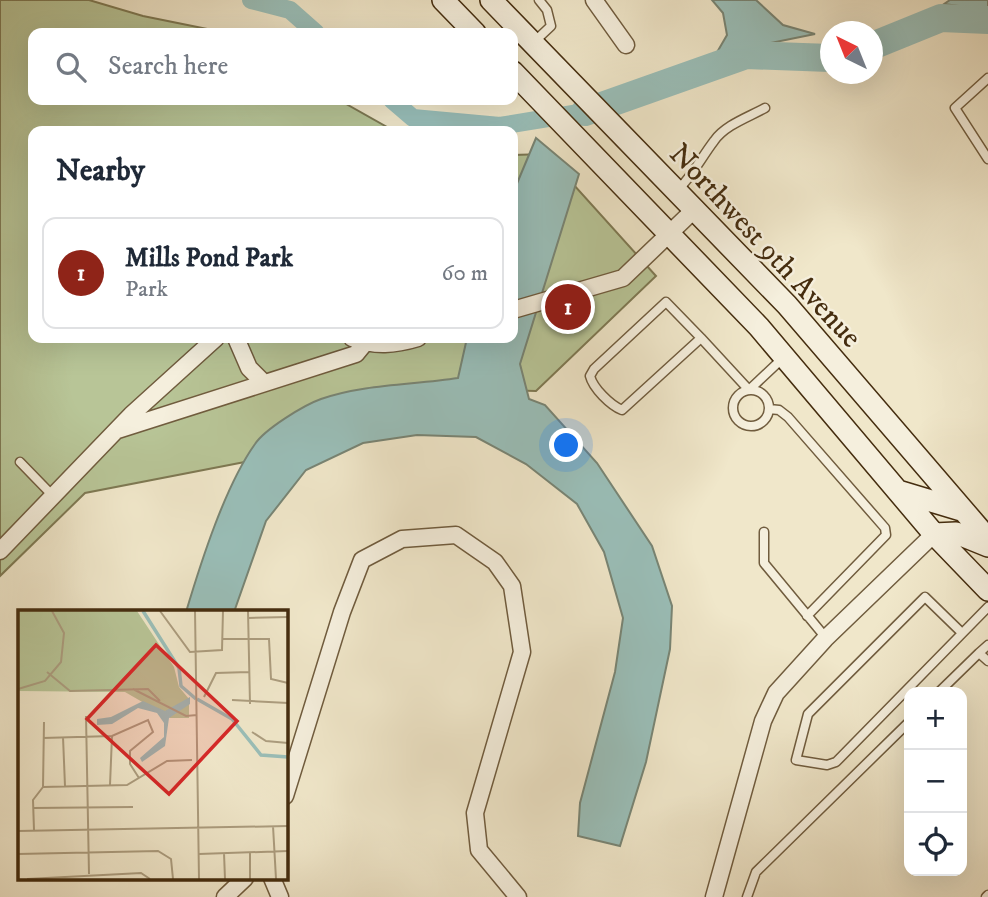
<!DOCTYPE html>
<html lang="en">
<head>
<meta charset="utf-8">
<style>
  :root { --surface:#fff; --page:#f2f2f3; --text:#1f2937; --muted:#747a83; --line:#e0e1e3; --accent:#8f2418 }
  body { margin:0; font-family:"IM FELL DW Pica",serif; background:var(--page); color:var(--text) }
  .controls { position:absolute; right:21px; bottom:21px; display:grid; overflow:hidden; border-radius:14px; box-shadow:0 7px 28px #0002 }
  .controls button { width:63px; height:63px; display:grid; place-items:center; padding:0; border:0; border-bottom:2px solid var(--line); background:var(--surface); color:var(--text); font:35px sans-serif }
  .compass { position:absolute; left:820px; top:21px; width:63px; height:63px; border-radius:50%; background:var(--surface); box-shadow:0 7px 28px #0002; rotate:317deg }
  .you { position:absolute; left:567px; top:446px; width:24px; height:24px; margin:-18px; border:5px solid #fff; border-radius:50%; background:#1a73e8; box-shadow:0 0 0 10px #1a73e833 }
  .badge { display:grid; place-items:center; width:46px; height:46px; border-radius:50%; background:var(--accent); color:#fff; font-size:23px; font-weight:700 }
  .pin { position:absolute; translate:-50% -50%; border:4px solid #fff; box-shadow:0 2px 7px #0006 }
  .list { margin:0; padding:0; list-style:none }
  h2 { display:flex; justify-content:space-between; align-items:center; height:91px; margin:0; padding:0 28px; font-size:30px }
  h2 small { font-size:23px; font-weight:400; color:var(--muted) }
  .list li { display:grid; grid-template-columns:46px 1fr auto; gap:21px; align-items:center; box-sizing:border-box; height:112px; margin:0 14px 14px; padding:0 14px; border:2px solid var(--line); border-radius:14px }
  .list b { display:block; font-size:26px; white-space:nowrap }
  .list p { margin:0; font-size:23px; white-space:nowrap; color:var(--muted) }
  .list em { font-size:23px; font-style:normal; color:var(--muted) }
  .icon { flex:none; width:38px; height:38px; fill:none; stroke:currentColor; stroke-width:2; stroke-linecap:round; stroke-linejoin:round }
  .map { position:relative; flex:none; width:988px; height:897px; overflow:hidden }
  .search { position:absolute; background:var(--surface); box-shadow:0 7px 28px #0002; left:28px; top:28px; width:490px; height:77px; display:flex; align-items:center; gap:18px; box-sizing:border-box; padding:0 24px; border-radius:14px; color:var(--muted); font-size:26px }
  .panel { position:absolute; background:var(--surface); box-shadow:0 7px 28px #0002; left:28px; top:126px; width:490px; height:217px; border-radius:14px }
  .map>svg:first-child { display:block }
</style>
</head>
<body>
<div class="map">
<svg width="988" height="897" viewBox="0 0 988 897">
  <rect width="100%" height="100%" fill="#f0e7ca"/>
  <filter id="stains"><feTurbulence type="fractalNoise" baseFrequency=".00286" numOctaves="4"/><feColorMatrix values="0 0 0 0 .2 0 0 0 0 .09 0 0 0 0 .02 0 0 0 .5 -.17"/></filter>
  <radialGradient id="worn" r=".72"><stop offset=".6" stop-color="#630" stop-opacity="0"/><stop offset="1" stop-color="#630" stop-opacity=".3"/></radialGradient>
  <path fill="#b8c597" stroke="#7e7953" stroke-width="2" d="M0 0H89L143 16 227 33H33V100H339L394 131H33V338H513V155L546 154 656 276 536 391 452 389 255 460 85 493 0 576Z"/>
  <path fill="#9abfb9" stroke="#788575" stroke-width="2" d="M712 0H756L783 25 815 34 716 54 727 35 723 13Z
    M950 0H988V10L944 4Z
    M536 138 579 174 520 364 529 399 545 405 597 463 652 546 672 606 670 649 646 762 620 846 578 836 580 803 615 672 623 618 604 552 577 504 526 464 476 437 417 435 363 443 306 470 266 521 234 612H186C201 562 225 486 255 444 265 429 304 405 321 399 364 384 413 385 458 378L467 338H513V193Z"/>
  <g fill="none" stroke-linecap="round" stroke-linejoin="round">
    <path stroke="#9abfb9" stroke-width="18" d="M251 0 290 10 316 33
      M392 100 413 118 500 126 585 112"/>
    <path stroke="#9abfb9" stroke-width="28" d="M872 46 941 18 988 20
      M585 112 746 55 830 58"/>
    <defs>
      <path id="service" d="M534 42 551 26 547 10 539 0
        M988 78 955 108 988 159
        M678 190C693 175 701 158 714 141 725 125 749 117 765 108
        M701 338 666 302 594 369 590 376C593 388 610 405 622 410L701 338 749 390 784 357
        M733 408a18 18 0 1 1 36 0a18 18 0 1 1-36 0Z
        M769 409 779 410 788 417 885 528 886 535 807 616
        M20 462 54 497
        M764 532V563L826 638
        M961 632 925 597 808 714 796 760 827 765 836 762 988 607
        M988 645 979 653 988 661
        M939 692 979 653
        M747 897 756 872 909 722
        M986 897 988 895"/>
      <path id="minor" d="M594 0 626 45
        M513 310 623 278 696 208
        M236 338 249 368 264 383
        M352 338C375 347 395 345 418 338
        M118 430 356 354 365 343
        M0 551 131 415 216 338
        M285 796 342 612 362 560 402 539 456 535 495 562 512 586 522 652 475 813 479 850 518 897
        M272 878 280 897
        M225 897 245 878
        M714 897 763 721 776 693 825 639 934 534"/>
      <path id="secondary" d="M443 0 475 33
        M491 0 787 305 988 539
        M513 72 759 327 934 534 988 590
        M898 491 961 510
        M934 534 956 533 988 546"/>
    </defs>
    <use href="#service" stroke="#705c3e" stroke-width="11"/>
    <use href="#minor" stroke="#705c3e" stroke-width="19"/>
    <use href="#secondary" stroke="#452d0f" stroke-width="24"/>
    <use href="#service" stroke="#f5efdd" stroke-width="8"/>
    <use href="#minor" stroke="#f5efdd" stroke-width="16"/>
    <use href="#secondary" stroke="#f5efdd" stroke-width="21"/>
  </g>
  <g text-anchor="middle" stroke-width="5" stroke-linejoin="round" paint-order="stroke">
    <g font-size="30" fill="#452d0f" stroke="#f5efdd">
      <text transform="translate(766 245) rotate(47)" y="10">Northwest 9th Avenue</text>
    </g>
  </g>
  <g transform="translate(18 610)">
    <rect width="270" height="270" fill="#f0e7ca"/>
    <path d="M0 1H119L156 57 161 77 171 89V108H152L107 82 0 81Z" fill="#b8c597"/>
    <path d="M172 87V94L151 108 147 136 124 152 122 148 146 127V113L139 103 120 98 94 114 79 115V109L93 107 125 91 147 101Z" fill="#9abfb9"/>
    <path fill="none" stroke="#9abfb9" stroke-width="3.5" d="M125 1 161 58 163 76 178 89M179 89 214 109 243 145 270 147"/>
    <path fill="none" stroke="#ac9d7f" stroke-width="2" d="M142 1 172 42 204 40 205 1M177 1 181 269M230 1 232 94M230 8 270 7M205 29H251L253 69 270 73M29 62 52 81 130 79 142 91M0 79 27 71 43 52 46 23 34 1M115 79 168 106 179 105M186 87 198 63 231 62M214 90 270 93M68 106 71 264M234 122 248 131 270 133M45 127 47 176M25 128 94 126 130 110 135 122 112 141V154L121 168M92 175 94 126M25 177 109 175 149 151 174 150M15 198 115 197M255 216 258 269M16 220 15 190 25 177 26 112M0 221 270 216M232 242V269M206 243 207 269M0 244 140 241 153 249 155 269M181 244 270 241M9 269 123 263 132 269"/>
    <path fill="#d62828" fill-opacity="0.15" stroke="#d62828" stroke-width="3.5" d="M138 35 219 111 151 184 69 109Z"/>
    <rect width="270" height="270" fill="none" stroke="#452d0f" stroke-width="3.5"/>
  </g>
  <rect width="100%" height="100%" filter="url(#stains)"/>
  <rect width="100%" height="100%" fill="url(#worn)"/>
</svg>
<div class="controls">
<button>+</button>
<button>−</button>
<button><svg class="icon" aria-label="locate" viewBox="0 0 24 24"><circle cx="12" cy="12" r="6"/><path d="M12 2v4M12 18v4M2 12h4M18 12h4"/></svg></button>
</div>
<svg class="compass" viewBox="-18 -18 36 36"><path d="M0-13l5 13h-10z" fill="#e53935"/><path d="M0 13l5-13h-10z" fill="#747a83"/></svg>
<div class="you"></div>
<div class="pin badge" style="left:568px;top:307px">1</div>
<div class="search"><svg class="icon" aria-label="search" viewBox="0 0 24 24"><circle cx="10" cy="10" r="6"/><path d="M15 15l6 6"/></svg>Search here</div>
<section class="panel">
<h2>Nearby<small></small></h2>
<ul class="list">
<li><span class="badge">1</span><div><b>Mills Pond Park</b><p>Park</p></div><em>60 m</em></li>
</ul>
</section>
</div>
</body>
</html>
